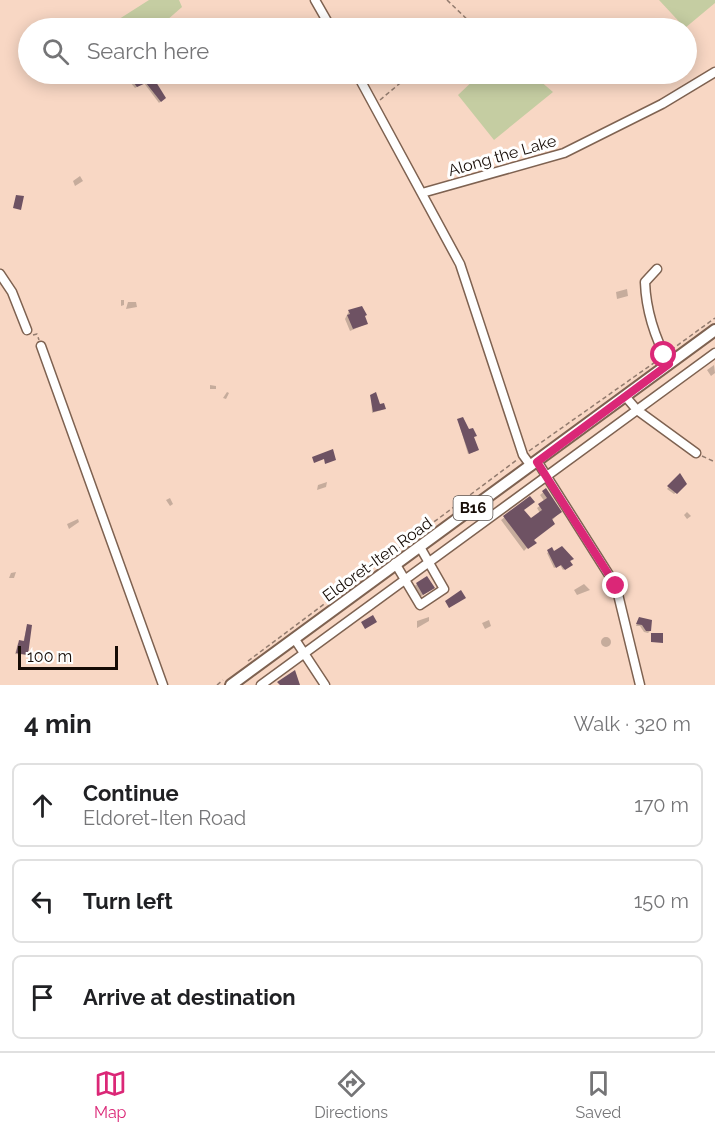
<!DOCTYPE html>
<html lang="en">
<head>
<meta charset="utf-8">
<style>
  :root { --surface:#fff; --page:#f2f2f2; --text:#202124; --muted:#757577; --line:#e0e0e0; --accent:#db2777 }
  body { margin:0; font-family:Raleway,sans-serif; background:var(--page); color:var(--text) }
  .scale { position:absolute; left:18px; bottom:15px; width:100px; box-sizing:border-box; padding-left:6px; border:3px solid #160c06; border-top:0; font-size:16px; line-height:21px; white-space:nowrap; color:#160c06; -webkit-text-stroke:4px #fff; paint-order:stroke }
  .stop { position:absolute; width:18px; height:18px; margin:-14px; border:4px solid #db2777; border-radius:50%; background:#fff }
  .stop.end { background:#db2777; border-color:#fff; box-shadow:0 2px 6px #0008 }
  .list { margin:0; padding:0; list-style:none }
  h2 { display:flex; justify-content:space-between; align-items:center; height:78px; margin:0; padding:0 24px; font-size:26px }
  h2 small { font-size:20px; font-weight:400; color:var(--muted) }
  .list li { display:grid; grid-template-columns:39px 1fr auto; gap:18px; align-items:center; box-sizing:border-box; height:84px; margin:0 12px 12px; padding:0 12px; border:2px solid var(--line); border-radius:9px }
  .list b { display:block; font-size:22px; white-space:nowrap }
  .list p { margin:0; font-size:20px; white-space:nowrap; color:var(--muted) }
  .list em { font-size:20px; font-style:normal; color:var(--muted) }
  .icon { flex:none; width:33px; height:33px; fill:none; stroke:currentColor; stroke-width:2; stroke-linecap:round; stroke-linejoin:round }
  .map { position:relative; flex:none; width:715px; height:685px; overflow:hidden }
  .search { position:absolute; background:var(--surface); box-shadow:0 3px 15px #0003; left:18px; right:18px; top:18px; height:66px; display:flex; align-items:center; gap:15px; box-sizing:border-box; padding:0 21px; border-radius:33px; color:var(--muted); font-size:22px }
  .sheet { height:366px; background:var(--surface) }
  nav { display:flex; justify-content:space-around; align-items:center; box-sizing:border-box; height:84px; border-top:2px solid var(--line); background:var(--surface); font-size:16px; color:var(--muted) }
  nav a { display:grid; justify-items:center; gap:3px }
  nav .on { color:var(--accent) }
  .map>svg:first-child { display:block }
</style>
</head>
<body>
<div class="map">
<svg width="715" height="685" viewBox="0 0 715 685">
  <rect width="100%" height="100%" fill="#f8d7c4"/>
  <path fill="#c5cda2" d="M149 0H179L182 7 166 21 172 28H105Z
    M659 0H715V3L685 28Z
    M480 74H532L553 92 494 140 458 95Z"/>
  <path fill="#0003" d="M140 74 143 78 149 74 164 98 159 103 144 83 135 88 130 82Z
    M80 176 83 181 75 186 73 181Z
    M627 289 628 296 617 299 616 292Z
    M121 300H124V305L121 306Z
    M128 302H136L137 307 126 309Z
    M349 311 363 317 366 324 350 331 345 319Z
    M714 365 715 373 711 376 707 370Z
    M210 385 216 386V389H210Z
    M227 392 229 393 226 399 223 398Z
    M371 396 384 409 382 410 372 413Z
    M458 420 473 438 476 451 468 454Z
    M680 475 685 485 674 494 667 489Z
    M327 482 326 487 317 490 318 485Z
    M546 490 560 512 524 551 501 520 530 498 523 510 530 520 540 513 537 508 545 502 540 495Z
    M170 498 173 504 170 506 166 500Z
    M687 512 691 516 687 519 684 515Z
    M78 519 79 522 69 529 67 524Z
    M552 550 554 553 570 557 571 565 563 570 560 565 554 568 547 553Z
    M16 572 14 578H9L11 573Z
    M426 578 429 591 420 597 413 587Z
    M584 584 590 590 577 595 574 590Z
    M429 617V621L417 628V621Z
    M639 618 650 631 648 633 644 632 640 626H636Z
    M489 620 491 626 485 629 482 623Z
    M27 626H31L26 655 15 654 18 643H23Z
    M601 642a5 5 0 1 1 10 0a5 5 0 1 1-10 0Z"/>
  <path fill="#6e5263" d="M139 74 143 76 151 74 166 98 161 102 146 83 137 87 131 79Z
    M16 195 24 196 21 210 13 208Z
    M362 306 367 315 365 316 368 324 353 329 347 315 350 314 348 310Z
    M376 392 380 404 384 403 386 409 373 412 370 395Z
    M463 417 469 429 473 428 477 436 474 437 479 450 469 454 457 419Z
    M333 449 336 460 325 464 324 459 314 463 312 457Z
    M680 473 687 484 677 494 667 486Z
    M546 488 562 512 552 519 555 524 534 540 537 543 528 549 503 516 530 496 535 502 524 510 531 518 542 510 538 504 547 498 542 491Z
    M562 546 574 559 570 561 573 565 565 570 561 565 556 568 547 550 552 547 554 551Z
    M427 576 435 588 423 595 416 583Z
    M461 590 466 598 449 608 445 601Z
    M373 615 377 622 365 629 361 622Z
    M639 617 652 620 651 631H646L642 625 636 624Z
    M27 624 32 625 28 655 16 653 19 640 24 641Z
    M651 633H663V643L651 642Z
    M295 670 300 685H280L277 682Z"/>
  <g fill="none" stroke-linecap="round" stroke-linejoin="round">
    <defs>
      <path id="minor" d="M315 0 331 28
        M357 74 460 264 523 455 531 466
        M422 193 564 153 662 104 715 72
        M657 269 645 282C646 310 656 340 669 364
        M0 274 12 292 27 330
        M41 346 163 685
        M625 396 637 410 696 453
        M537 461 616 586 640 685
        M395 563 420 605 444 589 420 547
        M294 638 325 685
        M261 685 715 353"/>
      <path id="major" d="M231 685 715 330"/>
    </defs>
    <use href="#minor" stroke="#7e6251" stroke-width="11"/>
    <use href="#major" stroke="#7e6251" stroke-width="14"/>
    <path stroke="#927b6e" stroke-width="1.5" stroke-dasharray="4.5 3" stroke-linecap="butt" d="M447 0 472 24 466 28
      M380 100 411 74
      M33 335 37 334 39 340
      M671 350 715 318
      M529 451 658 360
      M702 456 715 462
      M248 661 518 459
      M217 685 223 680"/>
    <use href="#minor" stroke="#fff" stroke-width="8"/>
    <use href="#major" stroke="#fff" stroke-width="10"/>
  </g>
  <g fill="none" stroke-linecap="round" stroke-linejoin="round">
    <path stroke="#db2777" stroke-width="8" d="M616 586 537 462 669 364 664 355"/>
  </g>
  <g text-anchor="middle" stroke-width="6" stroke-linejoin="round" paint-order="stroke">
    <rect fill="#fff" stroke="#5c5551" stroke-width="1.5" x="453.5" y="496" width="39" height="24" rx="4.5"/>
    <g font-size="15" font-weight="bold" fill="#160c06">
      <text x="473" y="513">B16</text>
    </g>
    <g font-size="16" fill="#160c06" stroke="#fff">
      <text transform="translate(502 155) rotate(-16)" y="6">Along the Lake</text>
      <text transform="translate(377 559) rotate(-36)" y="6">Eldoret-Iten Road</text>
    </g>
  </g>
</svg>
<div class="scale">100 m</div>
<div class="stop" style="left:664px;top:355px"></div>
<div class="stop end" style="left:616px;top:586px"></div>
<div class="search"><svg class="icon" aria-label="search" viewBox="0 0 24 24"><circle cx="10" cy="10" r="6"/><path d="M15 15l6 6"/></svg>Search here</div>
</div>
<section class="sheet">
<h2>4 min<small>Walk · 320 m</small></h2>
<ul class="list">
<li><svg class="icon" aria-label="ahead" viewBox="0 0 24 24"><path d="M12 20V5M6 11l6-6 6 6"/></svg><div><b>Continue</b><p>Eldoret-Iten Road</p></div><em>170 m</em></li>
<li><svg class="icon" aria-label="left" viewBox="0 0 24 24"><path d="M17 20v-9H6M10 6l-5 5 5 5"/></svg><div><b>Turn left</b></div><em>150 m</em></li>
<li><svg class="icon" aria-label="arrive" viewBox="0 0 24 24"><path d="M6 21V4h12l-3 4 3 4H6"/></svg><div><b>Arrive at destination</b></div></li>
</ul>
</section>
<nav>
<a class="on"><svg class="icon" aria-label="map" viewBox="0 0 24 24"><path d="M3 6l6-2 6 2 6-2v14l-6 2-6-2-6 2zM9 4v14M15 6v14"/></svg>Map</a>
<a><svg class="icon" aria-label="directions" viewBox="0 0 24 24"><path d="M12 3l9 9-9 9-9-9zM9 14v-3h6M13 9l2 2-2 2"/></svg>Directions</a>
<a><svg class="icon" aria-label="saved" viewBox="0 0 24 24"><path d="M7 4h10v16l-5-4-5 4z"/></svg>Saved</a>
</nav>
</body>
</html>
